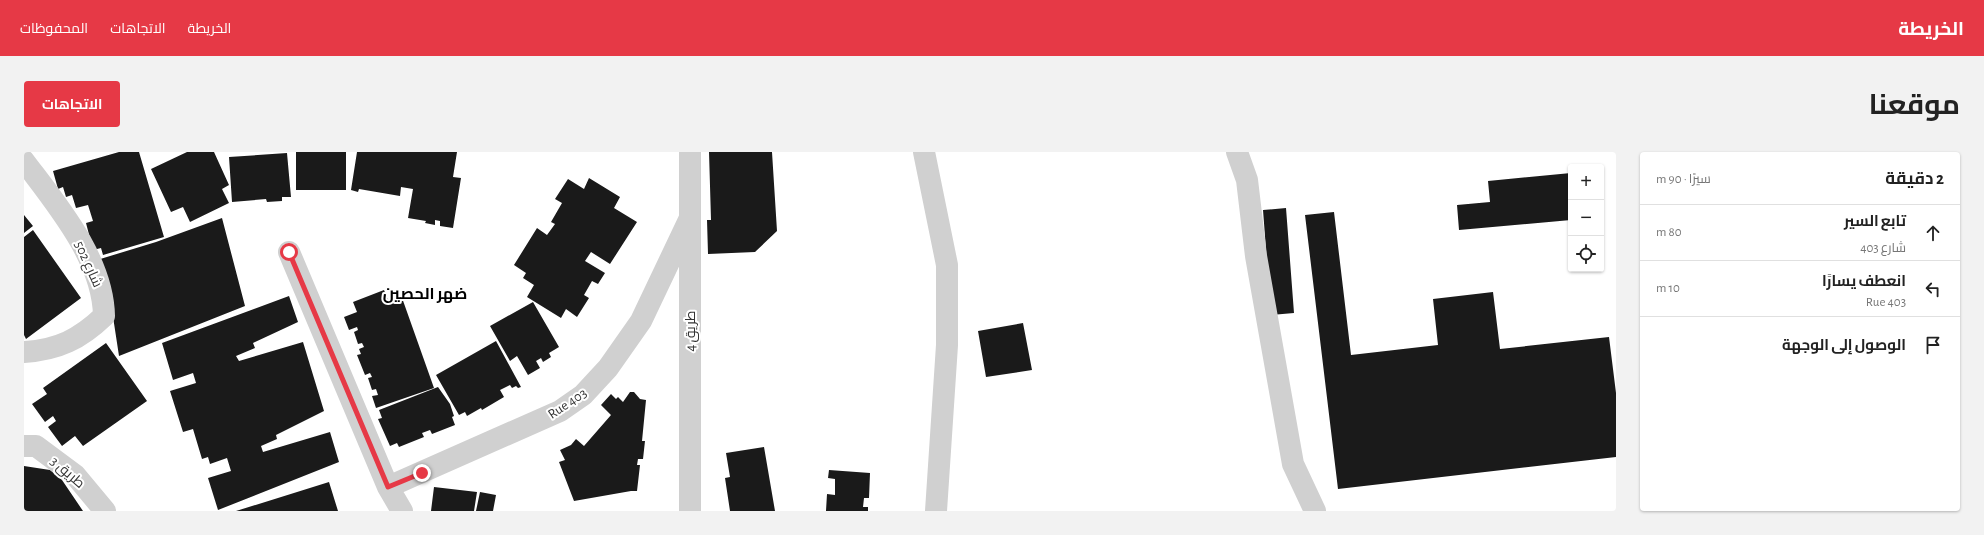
<!DOCTYPE html>
<html lang="ar">
<head>
<meta charset="utf-8">
<style>
  :root { --surface:#fff; --page:#f2f2f2; --text:#222; --muted:#767676; --line:#e0e0e0; --accent:#e63946 }
  body { margin:0; font-family:"Alegreya Sans",Cairo,sans-serif; background:var(--page); color:var(--text); direction:rtl }
  .controls { position:absolute; right:12px; top:12px; display:grid; overflow:hidden; border-radius:4px; box-shadow:0 1px 3px #0004 }
  .controls button { width:36px; height:36px; display:grid; place-items:center; padding:0; border:0; border-bottom:1px solid var(--line); background:var(--surface); color:var(--text); font:20px sans-serif }
  .stop { position:absolute; width:12px; height:12px; margin:-9px; border:3px solid #e63946; border-radius:50%; background:#fff }
  .stop.end { background:#e63946; border-color:#fff; box-shadow:0 1px 4px #0008 }
  .list { margin:0; padding:0; list-style:none }
  h2 { display:flex; justify-content:space-between; align-items:center; height:52px; margin:0; padding:0 16px; font-size:17px }
  h2 small { font-size:13px; font-weight:400; color:var(--muted) }
  .list li { display:grid; grid-template-columns:26px 1fr auto; gap:12px; align-items:center; box-sizing:border-box; height:56px; padding:0 16px; border-top:1px solid var(--line) }
  .list b { display:block; font-size:15px; white-space:nowrap }
  .list p { margin:0; font-size:13px; white-space:nowrap; color:var(--muted) }
  .list em { font-size:13px; font-style:normal; color:var(--muted) }
  .icon { flex:none; width:22px; height:22px; fill:none; stroke:currentColor; stroke-width:2; stroke-linecap:round; stroke-linejoin:round }
  .map { position:relative; flex:none; width:1592px; height:359px; overflow:hidden; direction:ltr; border-radius:4px }
  header { display:flex; align-items:center; gap:24px; box-sizing:border-box; height:56px; padding:0 20px; background:var(--accent); color:#fff }
  header strong { font-size:19px }
  nav { display:flex; gap:22px; margin-inline-start:auto; font-size:14px }
  .intro { display:flex; align-items:center; justify-content:space-between; box-sizing:border-box; height:96px; padding:0 24px }
  h1 { margin:0; font-size:28px }
  .button { padding:10px 18px; border-radius:4px; background:var(--accent); color:#fff; font-size:14px; font-weight:700 }
  main { display:flex; gap:24px; padding:0 24px }
  aside { flex:1; background:var(--surface); border-radius:4px; box-shadow:0 1px 3px #0004 }
  .map>svg:first-child { display:block }
</style>
</head>
<body>
<header>
<strong>الخريطة</strong>
<nav><a>الخريطة</a><a>الاتجاهات</a><a>المحفوظات</a></nav>
</header>
<div class="intro"><h1>موقعنا</h1><a class="button">الاتجاهات</a></div>
<main>
<aside>
<h2>2 دقيقة<small>سيرًا · 90 m</small></h2>
<ul class="list">
<li><svg class="icon" aria-label="ahead" viewBox="0 0 24 24"><path d="M12 20V5M6 11l6-6 6 6"/></svg><div><b>تابع السير</b><p>شارع 403</p></div><em>80 m</em></li>
<li><svg class="icon" aria-label="left" viewBox="0 0 24 24"><path d="M17 20v-9H6M10 6l-5 5 5 5"/></svg><div><b>انعطف يسارًا</b><p>Rue 403</p></div><em>10 m</em></li>
<li><svg class="icon" aria-label="arrive" viewBox="0 0 24 24"><path d="M6 21V4h12l-3 4 3 4H6"/></svg><div><b>الوصول إلى الوجهة</b></div></li>
</ul>
</aside>
<div class="map">
<svg width="1592" height="359" viewBox="0 0 1592 359">
  <rect width="100%" height="100%" fill="#fff"/>
  <path fill="#1a1a1a" d="M95 0H115L140 85 79 103 77 96 69 98 62 71 69 69 64 53 52 56 48 43 42 45 39 35 34 37 29 19Z
    M163 0H190L205 33 198 37 205 51 166 70 159 55 147 60 127 17Z
    M272 0H322V38H272Z
    M333 0H433L429 25 437 26 429 76 416 74V69L411 68V73L401 71 402 69 384 66 389 37 377 35 376 44 335 37 334 40 327 38Z
    M685 0H748L753 79 731 100 684 102 683 68H687Z
    M263 1 267 45H258V49L243 50 242 47 208 50 205 5Z
    M1547 21V68L1435 78 1433 53 1466 50 1464 29Z
    M565 26 596 45 590 56 613 70 586 112 567 100 561 109 581 121 574 132 568 129 560 143 565 146 553 165 542 157 537 166 503 145 510 133 499 126 502 121 490 113 513 76 523 83 531 72 527 70 538 51 531 47 544 27 560 37Z
    M1262 56 1270 161 1247 163 1239 58Z
    M1310 60 1327 203 1414 193 1409 147 1469 140 1476 197 1585 185 1592 241V305L1314 337 1281 63Z
    M0 63 9 74 0 81Z
    M198 66 221 154 95 204 84 132 73 108 132 90Z
    M9 78 57 146 2 187 0 183V85Z
    M360 138 364 148 377 143 410 236 352 256 348 244 354 243 352 237 348 238 344 226 348 225 346 221 341 223 333 203 337 202 335 197 340 195 338 191 334 192 330 180 334 178 333 175 325 178 320 165 333 160 329 150Z
    M265 144 274 170 229 191 231 196 212 204 215 209 279 190 300 259 252 283 253 287 237 294 239 300 306 280 315 310 194 358 184 326 207 319 203 306 186 312 184 305 178 307 169 277 159 280 146 239 172 231 169 221 149 228 138 191Z
    M509 150 535 195 525 201 527 205 519 210 517 206 512 209 516 216 504 223 493 204 486 209 466 174Z
    M999 171 1008 218 962 225 954 179Z
    M472 189 497 235 494 236 492 234 488 236 486 233 476 238 480 245 458 258 457 256 443 264 441 260 435 263 412 223Z
    M82 191 123 249 59 294 51 284 38 294 24 275 32 269 29 264 21 270 8 252 23 242 19 236Z
    M414 235 426 252 430 264 428 265 431 273 408 282 406 278 398 281 400 285 375 295 373 291 366 294 354 267 358 266 355 258Z
    M606 240H610L616 247 622 248 618 289H621L619 307H614L613 313H616L613 339H607L550 349 535 310 541 308 536 298 547 293 552 287 560 294 587 263 577 253 587 242 592 247 594 245 599 250Z
    M740 295 751 359H706L701 326 706 325 702 301Z
    M0 314 26 318 38 328 59 359H0Z
    M805 318 846 321 845 346H840L839 355H844V359H802L803 342 811 343V327L804 326Z
    M305 330 314 359H212Z
    M410 335 453 340 450 359H407Z
    M456 340 472 343 469 359H452Z"/>
  <g fill="none" stroke-linecap="round" stroke-linejoin="round">
    <path stroke="#d0d0d0" stroke-width="22" d="M900 0 923 113V193L912 359
      M1213 0 1223 28 1232 104 1269 312 1291 359
      M0 9C33 53 79 107 80 164 56 187 34 198 0 200
      M265 100 364 335 378 359
      M0 294H12L51 323 81 359
      M364 335 536 259 559 243 584 216 617 169 665 68
      M666 359V0"/>
  </g>
  <g fill="none" stroke-linecap="round" stroke-linejoin="round">
    <path stroke="#e63946" stroke-width="5" d="M265 100 364 335 398 321"/>
  </g>
  <g text-anchor="middle" stroke-width="4" stroke-linejoin="round" paint-order="stroke">
    <g font-size="14" fill="#333" stroke="#fff">
      <text transform="translate(65 112) rotate(66)" y="5">شارع 502</text>
      <text transform="translate(666 179) rotate(-90)" y="5">طريق 4</text>
      <text transform="translate(543 251) rotate(-34)" y="5">Rue 403</text>
      <text transform="translate(44 320) rotate(41)" y="5">طريق 3</text>
    </g>
    <g font-size="16" font-weight="bold" fill="#000" stroke="#fff">
      <text x="401" y="147">ضهر الحصين</text>
    </g>
  </g>
</svg>
<div class="controls">
<button>+</button>
<button>−</button>
<button><svg class="icon" aria-label="locate" viewBox="0 0 24 24"><circle cx="12" cy="12" r="6"/><path d="M12 2v4M12 18v4M2 12h4M18 12h4"/></svg></button>
</div>
<div class="stop" style="left:265px;top:100px"></div>
<div class="stop end" style="left:398px;top:321px"></div>
</div>
</main>
</body>
</html>
